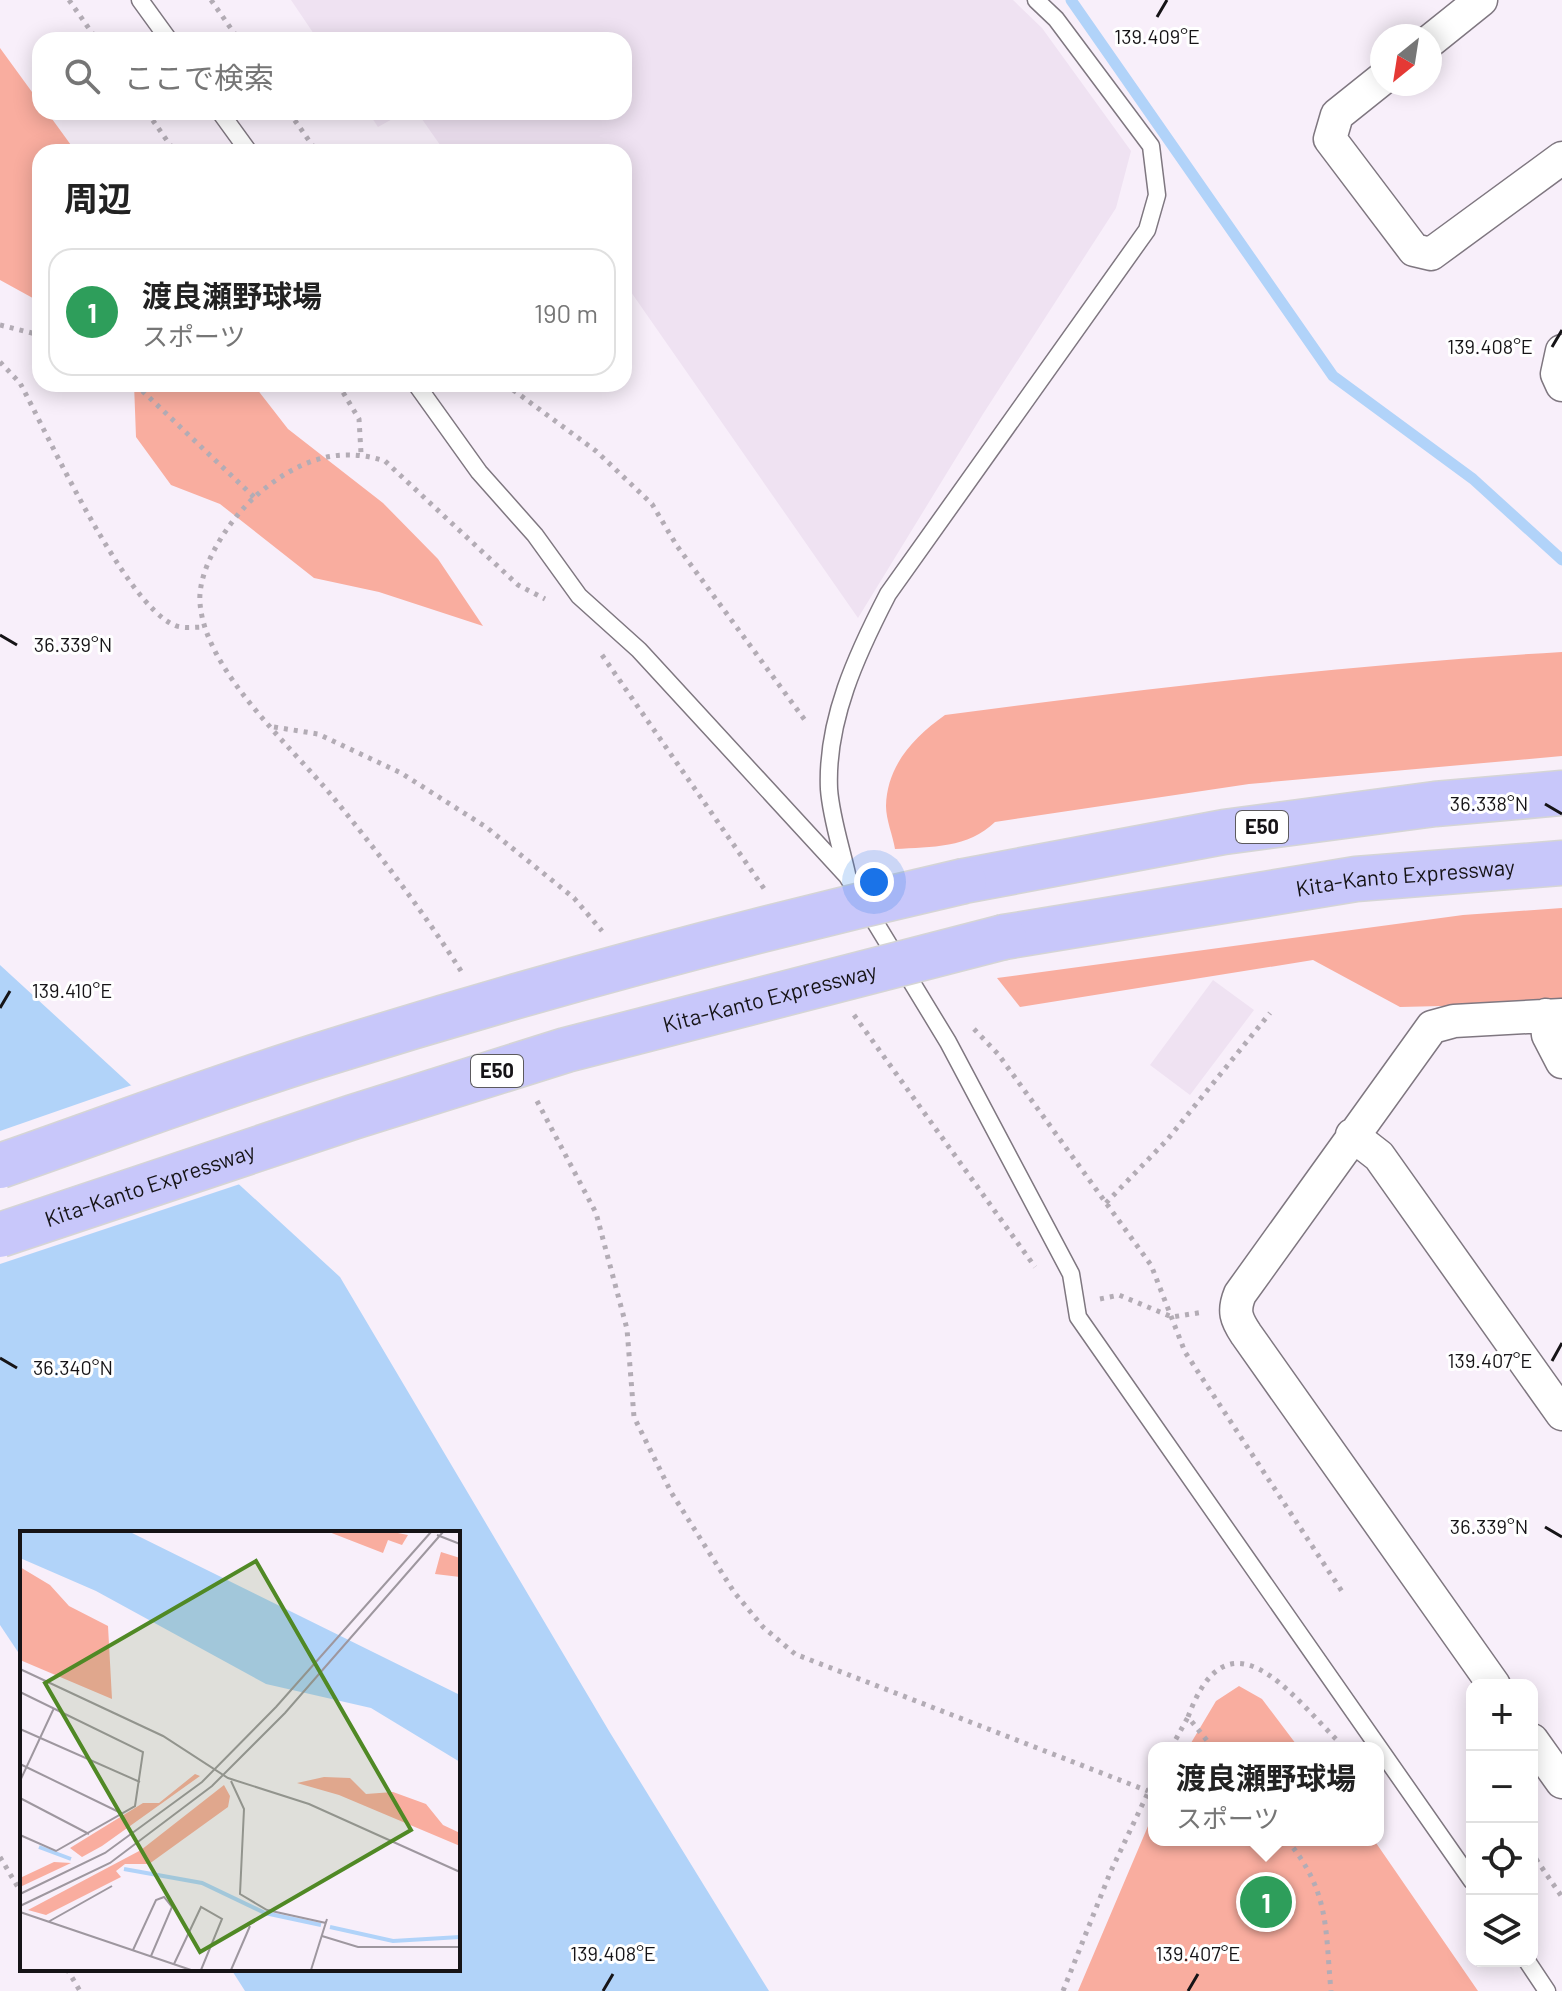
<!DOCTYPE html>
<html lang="ja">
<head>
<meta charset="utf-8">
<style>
  :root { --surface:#fff; --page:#f2f2f2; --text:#222; --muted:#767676; --line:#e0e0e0; --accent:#2563eb }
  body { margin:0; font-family:Barlow,"Noto Sans JP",sans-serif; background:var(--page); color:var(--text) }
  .controls { position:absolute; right:24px; bottom:24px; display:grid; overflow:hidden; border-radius:16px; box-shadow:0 4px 20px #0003 }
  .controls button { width:72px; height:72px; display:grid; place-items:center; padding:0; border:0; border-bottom:2px solid var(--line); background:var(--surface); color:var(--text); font:40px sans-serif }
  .compass { position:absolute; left:1370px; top:24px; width:72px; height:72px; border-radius:50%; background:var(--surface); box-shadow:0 4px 20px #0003; rotate:210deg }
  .you { position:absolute; left:874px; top:882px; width:28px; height:28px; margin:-20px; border:6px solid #fff; border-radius:50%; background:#1a73e8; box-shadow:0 0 0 12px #1a73e833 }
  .badge { display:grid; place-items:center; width:52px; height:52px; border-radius:50%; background:var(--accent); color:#fff; font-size:26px; font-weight:700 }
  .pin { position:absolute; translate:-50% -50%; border:4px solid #fff; box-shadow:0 2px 8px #0006 }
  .popup { position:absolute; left:1148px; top:1742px; width:236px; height:104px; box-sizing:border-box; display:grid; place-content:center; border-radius:16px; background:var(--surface); filter:drop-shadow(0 2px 6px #0005); font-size:26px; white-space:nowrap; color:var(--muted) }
  .popup b { font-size:30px; color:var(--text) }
  .popup::after { content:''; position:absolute; left:50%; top:100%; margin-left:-16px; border:16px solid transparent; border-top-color:var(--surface) }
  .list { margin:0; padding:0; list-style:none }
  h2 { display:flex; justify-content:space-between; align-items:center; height:104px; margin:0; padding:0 32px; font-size:34px }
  h2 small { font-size:26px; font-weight:400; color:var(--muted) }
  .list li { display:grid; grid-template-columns:52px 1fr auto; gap:24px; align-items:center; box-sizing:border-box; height:128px; margin:0 16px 16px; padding:0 16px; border:2px solid var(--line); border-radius:24px }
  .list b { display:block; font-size:30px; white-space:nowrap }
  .list p { margin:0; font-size:26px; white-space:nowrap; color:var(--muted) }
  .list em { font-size:26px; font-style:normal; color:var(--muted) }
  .icon { flex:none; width:44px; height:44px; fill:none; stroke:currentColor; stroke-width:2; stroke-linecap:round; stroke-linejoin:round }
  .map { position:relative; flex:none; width:1562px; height:1991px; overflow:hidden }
  .search { position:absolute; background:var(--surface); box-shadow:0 4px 20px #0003; left:32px; top:32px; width:600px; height:88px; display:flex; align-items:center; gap:20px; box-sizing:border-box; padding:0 28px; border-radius:24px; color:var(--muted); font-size:30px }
  .panel { position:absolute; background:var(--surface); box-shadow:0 4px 20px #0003; left:32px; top:144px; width:600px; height:248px; border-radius:24px }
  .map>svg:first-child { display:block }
</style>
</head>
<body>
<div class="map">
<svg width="1562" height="1991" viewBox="0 0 1562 1991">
  <rect width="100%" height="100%" fill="#f8effa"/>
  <path fill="#efe2f2" d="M291 0H1013L1042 28 1131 151 1116 208 983 414 858 618 624 282V152H445L417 112H624V40H318Z
    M368 112H405L378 127Z
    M1213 980 1254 1010 1190 1095 1150 1065Z"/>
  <path fill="#f9ad9f" d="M0 48 40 103V112H47L76 152H40V302L0 280Z
    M134 384H253L288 429 383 503 438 559 483 626 379 592 314 578 220 504 171 485 136 437Z
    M1562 652V756L1249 784 995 822C968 848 932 847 895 849 893 836 886 820 886 806 887 765 914 737 945 715 1150 688 1355 664 1562 652Z
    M1562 908V1003L1400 1007 1313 960 1020 1007 997 978 1463 915Z
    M1239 1686 1262 1699 1299 1748H1188L1216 1701Z
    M1154 1812V1840H1374L1478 1991H1078Z"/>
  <path fill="#b1d3f9" d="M0 965 340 1277 609 1731 769 1991H245L231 1969H458V1533H22V1658L0 1625Z"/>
  <path fill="#f8effa" d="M135 1084 243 1183 0 1264V1131Z"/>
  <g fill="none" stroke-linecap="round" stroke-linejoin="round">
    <path stroke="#b1d3f9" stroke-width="11" d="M1071 0 1333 376 1473 479 1562 560"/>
    <defs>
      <path id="lane" d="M140 0 169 40
        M220 112 249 152
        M416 384 479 472 535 535 579 596 639 650 847 876 948 1042 1071 1274 1078 1317 1472 1881
        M847 874C841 847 831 817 829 789 826 720 857 654 888 594L1147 230 1157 195 1151 146 1056 19 1036 0
        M1527 1961 1547 1991"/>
      <path id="street" d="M1430 41 1481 0
        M1382 79 1337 115 1330 139 1414 250 1431 254 1562 158
        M1562 351 1557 374 1562 385
        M1546 1015 1548 1035 1562 1062
        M1352 1135 1379 1156 1562 1414
        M1494 1685 1246 1334C1236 1319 1233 1311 1240 1294L1432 1027 1454 1021 1562 1015
        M1532 1740 1562 1782"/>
      <g id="highway">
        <path d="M964 881 1224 832 1435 804 1562 793"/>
        <path id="s1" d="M1004 937 1356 879 1562 863"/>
      </g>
    </defs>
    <use href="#lane" stroke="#7f7780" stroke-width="19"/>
    <use href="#street" stroke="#7f7780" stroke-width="35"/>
    <use href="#highway" stroke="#d5d5d5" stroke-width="47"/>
    <path stroke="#b3acb5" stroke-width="5" stroke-dasharray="4 6" stroke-linecap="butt" d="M69 0 97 40
      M211 0 239 40
      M147 112 175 152
      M289 112 317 152
      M0 325 40 335
      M0 362 20 383C49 437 124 603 174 625 182 629 196 627 205 627
      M135 384 254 497
      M338 384 359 419 361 453
      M505 384 596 451 652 504 677 546 807 723
      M602 655 765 890
      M274 727 318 734 401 773 486 827 574 898 602 931
      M461 971C423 911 377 851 332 796 290 745 205 671 200 603 197 567 231 517 258 494 296 462 336 445 385 461L518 585 545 599
      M854 1015 1035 1267
      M974 1029 998 1054 1151 1265 1185 1352 1343 1593
      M537 1101 596 1213 627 1329 634 1417 671 1492 734 1592 763 1627 795 1654 1148 1791
      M1106 1203 1167 1140 1270 1013
      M1100 1299 1119 1295 1172 1317 1204 1312
      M1171 1748 1188 1717
      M1213 1748 1188 1717C1228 1608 1288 1691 1337 1740
      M1287 1840C1330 1892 1325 1928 1331 1991
      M0 1857 22 1894
      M1536 1859 1562 1897
      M67 1969 80 1991
      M1063 1991 1110 1873 1154 1780"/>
    <use href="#lane" stroke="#fff" stroke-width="16"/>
    <use href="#street" stroke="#fff" stroke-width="32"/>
    <use href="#highway" stroke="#c8c7fa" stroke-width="44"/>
    <defs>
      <g id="highway-bridge">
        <path d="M0 1166C109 1128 217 1087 327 1053 537 987 750 930 964 881"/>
        <path id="s2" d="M0 1235 353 1117 566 1050 1004 937"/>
      </g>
    </defs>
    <use href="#highway-bridge" stroke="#d5d5d5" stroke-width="47" stroke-linecap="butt"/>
    <use href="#highway-bridge" stroke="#c8c7fa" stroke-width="44"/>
  </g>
  <path fill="none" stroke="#161417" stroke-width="3" d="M1157 17 1167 0M1552 347 1562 330M0 635 17 645M1545 804 1562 814M0 1008 10 991M0 1358 17 1368M1552 1361 1562 1343M1545 1527 1562 1537M603 1991 613 1974M1188 1991 1198 1974"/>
  <g text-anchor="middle" stroke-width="6" stroke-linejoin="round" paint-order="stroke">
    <g fill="#fff" stroke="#5c5a5d" stroke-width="2">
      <rect x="1236" y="811" width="52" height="32" rx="6"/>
      <rect x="471" y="1055" width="52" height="32" rx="6"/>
    </g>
    <g font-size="20" font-weight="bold" fill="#161417">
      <text x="1262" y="834">E50</text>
      <text x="497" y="1078">E50</text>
    </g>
    <g font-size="22" fill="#161417" stroke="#fff">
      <text dy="8" stroke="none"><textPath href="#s1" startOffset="406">Kita-Kanto Expressway</textPath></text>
      <text dy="8" stroke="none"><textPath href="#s2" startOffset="806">Kita-Kanto Expressway</textPath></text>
      <text dy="8" stroke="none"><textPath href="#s2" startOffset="158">Kita-Kanto Expressway</textPath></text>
    </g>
  </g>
  <g transform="translate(20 1531)">
    <rect width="440" height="440" fill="#f8effa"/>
    <path d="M309 1H373L388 4 382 14 368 9 363 22ZM421 21 440 27V46L415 43ZM0 36 30 54 49 75 88 95 92 168 0 129ZM175 243 180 245 82 315 62 326 50 317 123 272H139ZM304 246 330 247 346 263 373 261 406 273 423 294 440 302V315L319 264 277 252ZM204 254 210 265 208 276 129 333H105L96 340 101 346 26 384 8 379 121 319ZM34 331 51 332 0 356V347Z" fill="#f9ad9f"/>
    <path d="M0 1H110L440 164V231L351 177 246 153 76 60 0 27Z" fill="#b1d3f9"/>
    <path fill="none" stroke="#b1d3f9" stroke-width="4" d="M19 316 51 328M104 338 182 352 245 382 301 394M310 396 373 410 440 406"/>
    <path fill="none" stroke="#9e979f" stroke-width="2" d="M417 4 440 13M0 138 143 205 208 247 289 273 440 341M0 161 123 221 115 275 36 320 0 304M0 198 120 251M0 233 103 283M0 250 34 177M211 250 224 278 220 363 247 379 306 392M0 267 69 303M0 363 85 322 182 251 256 176 411 1M0 375 90 332 192 255 265 182 423 1M0 381 171 439M28 391 92 355M302 405 338 416H440M113 419 136 369 144 366 152 376 131 425M154 433 181 376 202 388 181 439M211 439 230 395M291 439 307 388"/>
    <path fill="#508925" fill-opacity="0.15" stroke="#508925" stroke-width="4" d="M236 30 391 299 180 421 25 152Z"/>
    <rect width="440" height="440" fill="none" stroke="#161417" stroke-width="4"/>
  </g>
  <g font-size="20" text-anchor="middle" fill="#161417" stroke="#fff" stroke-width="6" stroke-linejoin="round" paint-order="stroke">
    <text x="1157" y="44">139.409°E</text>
    <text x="1490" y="354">139.408°E</text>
    <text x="73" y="652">36.339°N</text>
    <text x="1489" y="811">36.338°N</text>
    <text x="72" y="998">139.410°E</text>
    <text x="1490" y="1368">139.407°E</text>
    <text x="73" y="1375">36.340°N</text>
    <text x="1489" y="1534">36.339°N</text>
    <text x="613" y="1961">139.408°E</text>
    <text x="1198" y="1961">139.407°E</text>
  </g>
</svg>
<div class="controls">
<button>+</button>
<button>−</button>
<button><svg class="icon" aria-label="locate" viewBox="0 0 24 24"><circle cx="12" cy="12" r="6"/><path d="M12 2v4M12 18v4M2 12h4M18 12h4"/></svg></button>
<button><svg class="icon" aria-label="layers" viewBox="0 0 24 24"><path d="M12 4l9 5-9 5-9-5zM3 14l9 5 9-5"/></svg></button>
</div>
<svg class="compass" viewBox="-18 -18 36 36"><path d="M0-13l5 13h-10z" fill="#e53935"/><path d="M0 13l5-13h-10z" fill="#767676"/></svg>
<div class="you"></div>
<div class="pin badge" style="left:1266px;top:1902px;background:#2e9e5b">1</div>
<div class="popup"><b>渡良瀬野球場</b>スポーツ</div>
<div class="search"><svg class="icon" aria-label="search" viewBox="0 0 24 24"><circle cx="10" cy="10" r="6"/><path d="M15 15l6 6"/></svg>ここで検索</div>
<section class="panel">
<h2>周辺<small></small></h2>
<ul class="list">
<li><span class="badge" style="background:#2e9e5b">1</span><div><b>渡良瀬野球場</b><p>スポーツ</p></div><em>190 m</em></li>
</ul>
</section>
</div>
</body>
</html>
